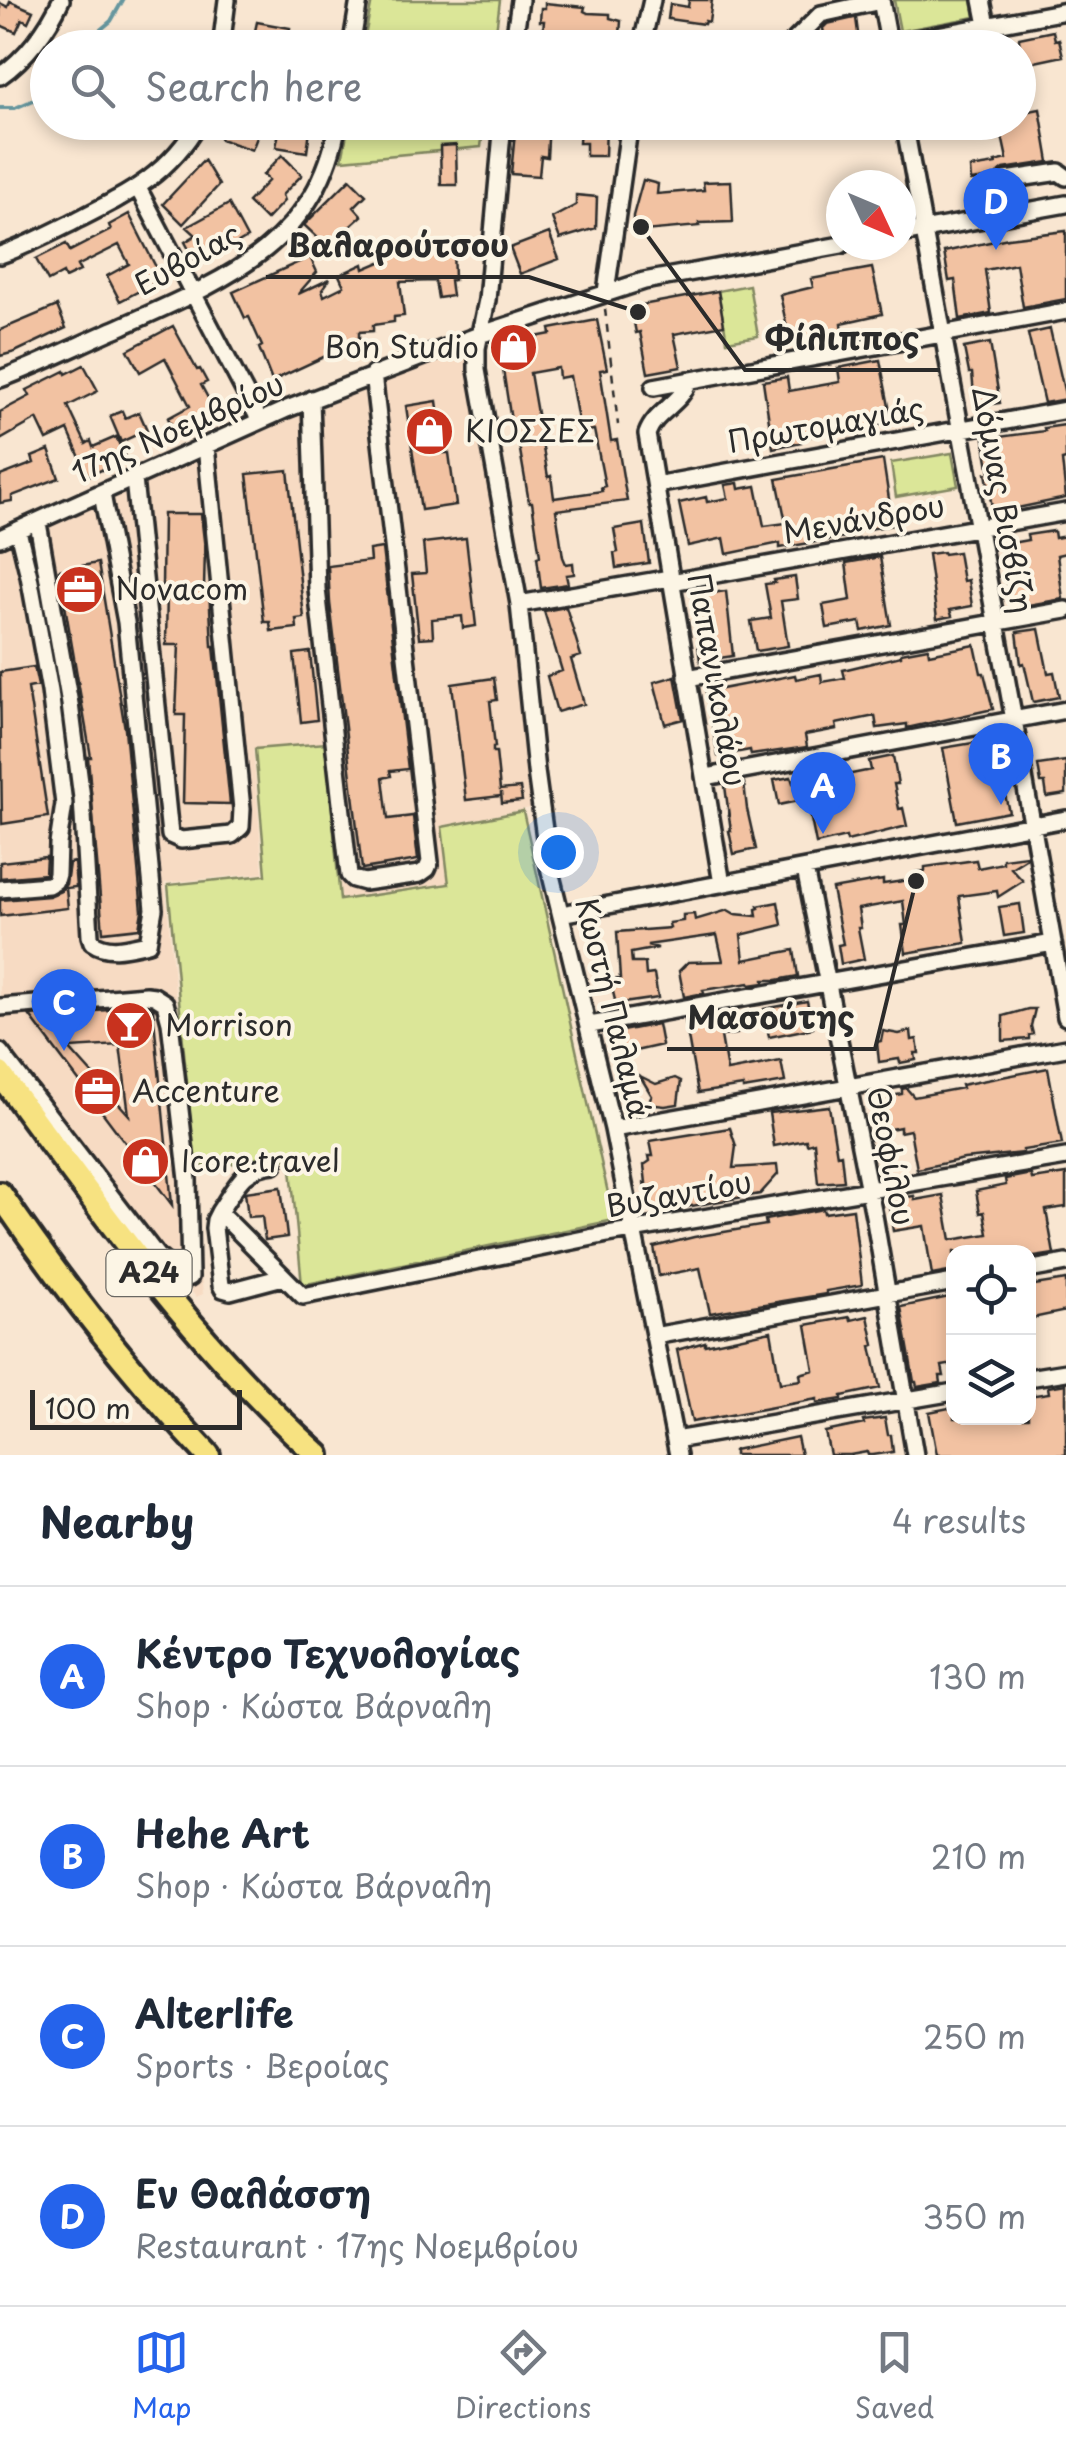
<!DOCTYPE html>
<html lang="en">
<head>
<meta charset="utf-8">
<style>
  :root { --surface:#fff; --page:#f6f6f7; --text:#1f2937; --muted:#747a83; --line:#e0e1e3; --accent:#2563eb }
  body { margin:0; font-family:"Playpen Sans",sans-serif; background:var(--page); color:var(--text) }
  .controls { position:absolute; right:30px; bottom:30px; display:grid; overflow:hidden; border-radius:20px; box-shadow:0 5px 15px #0003 }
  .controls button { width:90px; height:90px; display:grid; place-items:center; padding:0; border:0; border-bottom:2px solid var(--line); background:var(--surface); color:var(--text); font:50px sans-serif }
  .compass { position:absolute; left:826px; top:170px; width:90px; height:90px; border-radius:50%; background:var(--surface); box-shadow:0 5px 15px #0003; rotate:134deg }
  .scale { position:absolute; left:30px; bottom:25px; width:212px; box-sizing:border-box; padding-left:10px; border:5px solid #2b2b2b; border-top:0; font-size:28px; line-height:35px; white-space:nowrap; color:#2b2b2b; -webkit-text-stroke:8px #fcf5e5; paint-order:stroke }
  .you { position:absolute; left:558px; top:852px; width:35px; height:35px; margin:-25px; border:8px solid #fff; border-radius:50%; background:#1a73e8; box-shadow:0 0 0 15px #1a73e833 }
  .badge { display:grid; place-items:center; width:65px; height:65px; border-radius:50%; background:var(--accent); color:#fff; font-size:32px; font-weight:700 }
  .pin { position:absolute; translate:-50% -82px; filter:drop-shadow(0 2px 5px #0008) }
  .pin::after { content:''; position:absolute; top:52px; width:35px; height:30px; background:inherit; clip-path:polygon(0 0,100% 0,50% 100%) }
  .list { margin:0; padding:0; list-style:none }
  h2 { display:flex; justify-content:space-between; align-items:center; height:130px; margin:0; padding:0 40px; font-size:42px }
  h2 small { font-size:32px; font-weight:400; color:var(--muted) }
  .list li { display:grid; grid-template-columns:65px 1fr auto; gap:30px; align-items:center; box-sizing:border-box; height:180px; padding:0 40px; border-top:2px solid var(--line) }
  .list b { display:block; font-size:38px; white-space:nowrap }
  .list p { margin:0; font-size:32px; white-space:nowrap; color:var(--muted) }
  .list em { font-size:32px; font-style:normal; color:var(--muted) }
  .icon { flex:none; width:55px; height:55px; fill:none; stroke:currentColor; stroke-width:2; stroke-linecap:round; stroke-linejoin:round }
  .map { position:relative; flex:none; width:1066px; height:1455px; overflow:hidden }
  .search { position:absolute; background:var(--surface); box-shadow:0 5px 15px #0003; left:30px; right:30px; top:30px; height:110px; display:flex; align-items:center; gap:25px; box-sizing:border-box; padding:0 35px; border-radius:55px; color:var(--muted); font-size:38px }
  .sheet { height:850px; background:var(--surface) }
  nav { display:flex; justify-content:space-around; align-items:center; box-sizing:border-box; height:140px; border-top:2px solid var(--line); background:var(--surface); font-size:28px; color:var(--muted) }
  nav a { display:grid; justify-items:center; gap:5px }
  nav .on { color:var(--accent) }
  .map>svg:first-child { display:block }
</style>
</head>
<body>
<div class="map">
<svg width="1066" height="1455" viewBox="0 0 1066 1455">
  <rect width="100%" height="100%" fill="#f9e6d1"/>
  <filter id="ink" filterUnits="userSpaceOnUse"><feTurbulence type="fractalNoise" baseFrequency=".01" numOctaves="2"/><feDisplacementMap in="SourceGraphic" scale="20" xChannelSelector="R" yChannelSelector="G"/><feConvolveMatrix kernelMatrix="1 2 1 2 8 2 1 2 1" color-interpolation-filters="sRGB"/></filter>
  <g filter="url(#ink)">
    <path fill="#f7dbc3" d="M464 346 511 608 535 807 441 826 448 883 341 899 329 742 253 749 263 873 165 883 203 1294 196 1297 0 1048V543L293 412 302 416Z"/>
    <path fill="#dbe698" stroke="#838862" stroke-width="2.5" d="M372 0H500L494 47H363Z
      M894 0H972L975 17 900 31Z
      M349 123H484L481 147 342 160Z
      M749 285 758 336 727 341 718 291Z
      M952 453 958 486 896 497 891 463Z
      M326 743 340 900 449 884 442 827 523 811 614 1220 302 1285 290 1158 195 1167 168 885 266 875 255 749Z"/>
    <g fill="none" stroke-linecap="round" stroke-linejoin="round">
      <path stroke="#66969e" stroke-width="4" d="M84 48 87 41 111 21 123 0
        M0 108H15L48 94"/>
    </g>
    <path fill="#f2c2a2" stroke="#2b2b2b" stroke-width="2.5" fill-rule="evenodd" d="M689 0H712L709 22 705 21 704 24 668 19 670 4 688 7Z
      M10 1 33 11 28 22 22 19 16 32 0 25V3L8 7Z
      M545 3 585 7 584 11 588 13 610 14V18L621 21 619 48H541L544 21H540L541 8H545Z
      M854 18H856L860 48H826L823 28 827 24Z
      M257 22 290 28 287 47 258 48 259 41 253 40Z
      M1053 31 1055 40 1059 39 1063 56 1021 65 1019 38Z
      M1040 109 1049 162 1004 169 993 178 971 181 970 168 996 164 995 162 1007 159 999 122H1018V113Z
      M226 122H263L252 150 220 139Z
      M281 122H311L307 152 276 147Z
      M516 122H549L547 157 541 156 539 176 511 174Z
      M580 124 606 125 605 156H586V143H579Z
      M456 145 457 185H441L440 146Z
      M282 155 302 175 282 195 284 201 266 220 248 202 269 180 263 175Z
      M204 160 219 185 183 224 163 204Z
      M350 179 366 195 354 207 362 216 344 232 358 243 351 253 343 246 335 254 304 225Z
      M643 180 658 184 657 194 704 190 703 182 731 181 733 222 699 223 700 226 633 232V216Z
      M576 195 597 197 596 228 560 239 552 218 576 205Z
      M229 204 247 238 198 266 185 242 196 235 187 227Z
      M129 214 162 279 120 301 107 276 129 264 119 245 77 266 80 271 65 278 63 273 48 281 36 259 66 244 70 251 111 230 109 225Z
      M1066 231V299L1023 307 1016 264 985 270 991 313 960 319 955 280 949 281 944 252 1008 238Z
      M549 233 559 259 520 274 510 248Z
      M453 246 454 280H450L452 296 438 298 435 281 400 282 404 316 394 317V322L373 325V331L359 332V339L336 343V349L327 348 328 355 272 381 259 348 262 346 249 317 245 318 233 292 310 257 317 272 298 294 330 279 322 290 324 296 344 286 339 275 363 264 364 269 413 248Z
      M872 268 882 314 842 323 843 335 820 338V335L790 342 780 295 813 287 811 279Z
      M718 291 724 325 674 334 681 367 648 373 640 332 636 333 631 307Z
      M57 306 66 328 15 352 0 356V330Z
      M597 320 607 369 600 370 611 441 617 440 627 501 556 510 563 557 566 564 573 563 574 574 566 575 568 584 541 588 537 557 540 556 532 502H529L518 439 514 440 499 344 551 334 550 329ZM558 368 559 378 570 376 580 432 594 430 605 486 601 487 602 491 554 498 551 476 548 477 530 373Z
      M173 326 197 370 200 369 207 382 201 385 215 411 175 432 168 418 190 406 165 358 140 372 128 350Z
      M1050 329 1066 399 1044 403 1028 334Z
      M990 343 1000 403 975 406 972 373H969L964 348Z
      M880 360 892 422 800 438 801 442 773 448 763 381 787 377 789 391 840 382 838 368Z
      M84 365 98 391 68 406 86 444 91 441 93 447 116 437 126 459 88 476 68 430 47 440 37 419 0 440V412L30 396 27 390 65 371 66 374Z
      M437 401 444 453H449L456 505 421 510 406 406Z
      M122 411 125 418 139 412 147 430 121 442 110 416Z
      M1065 425 1066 459 1062 460 1066 498 993 513 986 473 990 472 984 439 1045 431 1044 428Z
      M49 450 59 478 12 496V501L0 503V476L34 463 32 457Z
      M883 460 893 525 850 532 851 536 780 548V543L727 554 724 538 688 546 679 503 706 497 707 502 728 498 725 485 738 483 739 489 756 486 764 526 786 523 777 479Z
      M288 470 304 618 296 619 297 628 271 631 270 622H264L247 474Z
      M163 514H201L205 549 204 588H209L212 646H214L230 804 183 803 185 715H176L179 645H166L167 587H162Z
      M644 524 649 563 616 568 614 553 618 552 614 529Z
      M1054 531 1055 538 1066 536V553L1057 555 1063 599 1011 608 1000 545 1028 540 1027 535Z
      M466 538 476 626 463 628 462 616 432 619 433 637 419 638 412 574 426 573 423 543Z
      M382 548 408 769 390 771 391 776 383 778 388 819 413 816 418 860 362 869 330 603 328 566 370 561 369 550Z
      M943 552 944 554 958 552 963 581 968 580 972 606 950 610 952 616 937 619 928 554Z
      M880 557 891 625 862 631 860 622 827 628 823 605 851 600 846 563Z
      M98 563 125 729 142 911 139 928 103 932 88 757H91L59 570Z
      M795 577 798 599 781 601 788 646 756 651 751 621 771 618 765 584 775 583 774 580Z
      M726 591 733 656 700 661 692 596Z
      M566 607 581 656 571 659 584 704 557 712 547 676 562 671 544 611Z
      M1039 629 1048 673 1054 672 1059 697 1033 702 1024 663 1021 664 1017 632Z
      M975 645 981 673H984L993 709 907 728V724L877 728 875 716 836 724 837 729 805 735 807 747 751 755 750 750 718 756 706 692 795 675 796 679 821 674 822 682 845 678 843 670 901 656V653L928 648 929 654Z
      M310 652 317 720 301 722 294 654Z
      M34 667 38 686 28 688 48 817 2 824 0 672Z
      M675 676 683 719 665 724 654 682Z
      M494 678 497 700 490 701 495 747H493V752H496L500 790 520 788 522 801 502 803 501 792V796L466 800 452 684Z
      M997 739 1000 757 994 758 995 766H993L997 788 1003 786 1009 812 957 822 943 748Z
      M893 756 898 784H894L899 809 903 808 907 826 847 841 846 837 816 844 807 799 779 805 774 780 791 777 793 783 826 776 827 779 871 770 869 761Z
      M1066 761V794L1047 797 1045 783H1041L1038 765Z
      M744 783 747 809 756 849 734 854 729 831H731L725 786Z
      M1026 856 1027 858 1011 868 1023 881 998 897 997 891 959 896 966 943 906 953 902 925H906L903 901 858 909 861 928H858L864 959 841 964 838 945 843 944 832 889 883 880V884L917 879 916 872 925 871V867L976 860 978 868 1003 863V859Z
      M46 857 45 874 0 878V862Z
      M74 862 76 887 66 888 68 908 0 916V900L49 896 61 891 66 884 69 863Z
      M778 902 782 925 741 935 744 960 794 950 798 976 777 980H764V983L750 985 749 983 703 990 704 993 684 997 679 971 688 962 723 961 717 935 647 945 658 948 631 953 632 963H645L646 975 654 974 658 998 616 1004 610 980 620 979 617 932 670 928 669 923 683 921V915L694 914 695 920 728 910 735 914 757 916 756 909 759 908 758 906Z
      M1020 904 1024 933 1004 936 999 907Z
      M807 1001 813 1028 769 1037 764 1009Z
      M148 1007 153 1009 172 1205 30 1016ZM120 1045 129 1115 69 1048Z
      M1028 1009H1035L1031 1026 1033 1034 1029 1035V1039L1003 1041V1016Z
      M735 1011 737 1034 721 1036 727 1071 781 1061 785 1082 743 1089V1086L698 1093 685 1020Z
      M658 1024 662 1045 622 1054 617 1032Z
      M883 1031 899 1034 911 1031 912 1040 917 1039 919 1053H915L916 1060 900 1063 899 1059 879 1062 877 1042 881 1041Z
      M1048 1068 1062 1144 1023 1150V1153L964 1159 917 1169 910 1130 900 1132V1127L880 1131 875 1099 902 1094V1089L906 1088 914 1097 962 1088 961 1085Z
      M640 1076 656 1084 675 1078 681 1081 678 1104 665 1106 647 1104 652 1096Z
      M829 1106 837 1155 841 1154 844 1181 818 1183 814 1142 807 1144 806 1140 774 1146 769 1113Z
      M730 1128 736 1146 733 1168 777 1165 778 1174 760 1194 680 1208V1210L657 1214 651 1211 644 1183H646L644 1165 650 1161 649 1156H653L650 1141Z
      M1066 1174V1207L1046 1210 1054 1254 1028 1258V1252H954V1271L932 1275 924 1226 893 1231 888 1200 914 1196 915 1200 943 1195 951 1240 988 1234 984 1212 980 1213 976 1191 1006 1185 1005 1179 1026 1175H1031L1032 1179Z
      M281 1187 287 1237 265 1240 262 1216 248 1217 245 1192Z
      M823 1209 824 1213 853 1209 862 1285 826 1291V1294L710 1313 700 1268 659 1276 654 1247 694 1237 766 1225 765 1220Z
      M1066 1280V1311L1028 1319V1286Z
      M954 1296V1364L942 1366 944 1376H940L941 1383 917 1387 916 1382H914L901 1307Z
      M868 1316 874 1345 871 1346 880 1388 842 1396V1399L817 1403V1399L692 1422 677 1350 705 1342V1345L771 1331 780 1383 801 1380 800 1374 814 1370 806 1325 850 1317 851 1320Z
      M1066 1384V1455H937L929 1412 954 1407V1418H1028V1396L1049 1393 1048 1387Z
      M885 1418 888 1435H891L893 1452 873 1455H868L867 1452 850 1455H830L825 1432 864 1424 863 1421Z
      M797 1437 801 1455H734V1450Z"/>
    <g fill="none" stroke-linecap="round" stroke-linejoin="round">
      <defs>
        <path id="minor" d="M881 0 890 48
          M982 0 987 25
          M889 44 1066 11
          M221 48 227 0
          M351 48 359 0
          M513 48 520 0
          M641 48 652 0
          M787 48 821 14 881 1
          M0 76C26 58 48 29 61 0
          M503 122 487 300 477 348V370L519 604 536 771 549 867 613 1129 678 1455
          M904 122 1014 720 1066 1017
          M138 188 260 421
          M992 197 1006 180 1059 172 1066 177
          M901 234 1066 204
          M0 255C27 246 53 232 79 219 130 193 169 174 199 122
          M606 292 630 122
          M0 379C41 364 80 344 120 327 221 282 318 245 338 122
          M689 380C682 404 655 411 647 434L722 884
          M654 387 1066 311
          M311 399 317 589 349 875 353 879 364 882 420 874 427 869 430 862 373 374
          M134 479 170 835 181 840 232 835 241 827 242 809 206 446
          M656 485 1066 410
          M38 523 70 704 82 798 90 936 92 942C109 954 129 947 148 943L154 909 126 622 102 494
          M0 538 287 409 479 335 644 281 841 245
          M671 582 1066 512
          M519 604 670 578
          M687 678 1066 610
          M706 777 1066 710
          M805 869 875 1221 915 1455
          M0 889 48 885 55 881 57 874 58 844 64 804 50 691 29 576 18 531
          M561 914 1066 819
          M0 1007 146 995 154 996 165 1003 170 1022 188 1180 190 1277 185 1279 157 1256 0 1052
          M590 1025 1053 943
          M613 1129 1066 1048
          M219 1212C236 1187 242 1167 274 1164
          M1028 1270 1066 1263
          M283 1277 230 1291 223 1289 221 1285 214 1228 215 1220 219 1212 303 1296 608 1234 1066 1157
          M654 1336 954 1282
          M1028 1378 1066 1372
          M675 1440 954 1392"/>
        <path id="highway" d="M0 1074C98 1207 195 1345 318 1455
          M0 1194C63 1286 132 1374 208 1455"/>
      </defs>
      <use href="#minor" stroke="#2b2b2b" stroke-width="22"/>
      <use href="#highway" stroke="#2b2b2b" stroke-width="30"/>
      <path stroke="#2b2b2b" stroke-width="2.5" stroke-dasharray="8 8" stroke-linecap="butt" d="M605 309 618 425"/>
      <use href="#minor" stroke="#fcf5e5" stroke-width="15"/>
      <use href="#highway" stroke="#f7e281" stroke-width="22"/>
    </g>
  </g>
  <defs>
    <symbol id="shop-disc" viewBox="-11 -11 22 22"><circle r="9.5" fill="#c8321e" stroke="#fcf5e5"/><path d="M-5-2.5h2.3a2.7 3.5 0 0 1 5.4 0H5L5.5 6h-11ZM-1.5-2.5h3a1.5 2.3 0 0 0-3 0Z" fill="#fff"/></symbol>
    <symbol id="office-disc" viewBox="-11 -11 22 22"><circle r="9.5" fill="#c8321e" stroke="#fcf5e5"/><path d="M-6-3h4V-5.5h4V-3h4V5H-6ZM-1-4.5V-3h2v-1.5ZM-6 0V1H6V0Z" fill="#fff"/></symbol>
    <symbol id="bar-disc" viewBox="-11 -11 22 22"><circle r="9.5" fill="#c8321e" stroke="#fcf5e5"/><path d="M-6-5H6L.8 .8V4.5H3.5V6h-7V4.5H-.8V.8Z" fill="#fff"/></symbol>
  </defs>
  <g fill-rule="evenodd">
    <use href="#shop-disc" x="486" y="320" width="55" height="55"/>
    <use href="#shop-disc" x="402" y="404" width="55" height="55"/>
    <use href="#office-disc" x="52" y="562" width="55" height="55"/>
    <use href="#bar-disc" x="102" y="998" width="55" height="55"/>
    <use href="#office-disc" x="70" y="1064" width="55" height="55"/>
    <use href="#shop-disc" x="118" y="1134" width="55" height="55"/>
  </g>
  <g text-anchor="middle" stroke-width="8" stroke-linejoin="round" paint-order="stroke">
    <rect fill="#fcf5e5" stroke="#6a6863" stroke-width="2.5" x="106.5" y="1250" width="85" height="46" rx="8"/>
    <g font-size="28" font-weight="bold" fill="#2b2b2b">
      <text x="149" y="1283">Α24</text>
    </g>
    <g font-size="30" fill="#2b2b2b" stroke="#fcf5e5">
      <text transform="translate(188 260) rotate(-29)" y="10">Ευβοίας</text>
      <text transform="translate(826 426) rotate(-10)" y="10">Πρωτομαγιάς</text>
      <text transform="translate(178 429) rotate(-24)" y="10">17ης Νοεμβρίου</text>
      <text transform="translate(1002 500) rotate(80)" y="10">Δόμνας Βισβίζη</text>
      <text transform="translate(864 520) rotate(-10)" y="10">Μενάνδρου</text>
      <text transform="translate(716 680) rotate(80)" y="10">Παπανικολάου</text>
      <text transform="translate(612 1008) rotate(76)" y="10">Κωστή Παλαμά</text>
      <text transform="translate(890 1156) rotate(79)" y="10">Θεοφίλου</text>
      <text transform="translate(679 1195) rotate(-10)" y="10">Βυζαντίου</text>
    </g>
    <g font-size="30" fill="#2b2b2b" stroke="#fcf5e5" text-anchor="start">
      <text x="479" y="358" text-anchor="end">Bon Studio</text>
      <text x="465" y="442">ΚΙΟΣΣΕΣ</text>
      <text x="115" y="600">Novacom</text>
      <text x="165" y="1036">Morrison</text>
      <text x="132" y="1102">Accenture</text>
      <text x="181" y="1172">Icore.travel</text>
    </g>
  </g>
  <path fill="none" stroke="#2b2b2b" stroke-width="4" d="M638 312L529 277H266M641 227L745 370H940M916 881L875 1049H667"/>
  <g fill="#2b2b2b" stroke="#fcf5e5" stroke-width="4">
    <circle cx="638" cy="312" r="10"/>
    <circle cx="641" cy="227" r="10"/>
    <circle cx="916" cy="881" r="10"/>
  </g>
  <g font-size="32" text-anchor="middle" font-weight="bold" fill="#2b2b2b" stroke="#fcf5e5" stroke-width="8" stroke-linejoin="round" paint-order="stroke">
    <text x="398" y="257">Βαλαρούτσου</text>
    <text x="842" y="350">Φίλιππος</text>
    <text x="771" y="1029">Μασούτης</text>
  </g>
</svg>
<div class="controls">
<button><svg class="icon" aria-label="locate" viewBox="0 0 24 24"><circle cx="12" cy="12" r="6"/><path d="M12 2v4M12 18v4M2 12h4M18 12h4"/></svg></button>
<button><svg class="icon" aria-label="layers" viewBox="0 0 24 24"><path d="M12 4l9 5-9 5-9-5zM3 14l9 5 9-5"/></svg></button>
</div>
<svg class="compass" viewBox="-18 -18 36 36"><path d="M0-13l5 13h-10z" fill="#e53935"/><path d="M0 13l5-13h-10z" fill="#747a83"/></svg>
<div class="scale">100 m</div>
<div class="you"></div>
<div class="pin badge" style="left:823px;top:834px">A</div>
<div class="pin badge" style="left:1001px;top:805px">B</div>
<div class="pin badge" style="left:64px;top:1051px">C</div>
<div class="pin badge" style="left:996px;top:250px">D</div>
<div class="search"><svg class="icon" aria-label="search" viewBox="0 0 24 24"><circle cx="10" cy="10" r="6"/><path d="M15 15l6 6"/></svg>Search here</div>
</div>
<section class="sheet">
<h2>Nearby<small>4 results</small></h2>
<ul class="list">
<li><span class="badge">A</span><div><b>Κέντρο Τεχνολογίας</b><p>Shop · Κώστα Βάρναλη</p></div><em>130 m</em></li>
<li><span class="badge">B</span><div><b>Hehe Art</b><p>Shop · Κώστα Βάρναλη</p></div><em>210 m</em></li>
<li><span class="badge">C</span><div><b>Alterlife</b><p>Sports · Βεροίας</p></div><em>250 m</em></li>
<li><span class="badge">D</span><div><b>Εν Θαλάσση</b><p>Restaurant · 17ης Νοεμβρίου</p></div><em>350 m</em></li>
</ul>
</section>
<nav>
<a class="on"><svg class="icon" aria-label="map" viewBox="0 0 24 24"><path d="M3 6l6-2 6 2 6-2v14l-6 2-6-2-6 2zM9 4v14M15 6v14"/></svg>Map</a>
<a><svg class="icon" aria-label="directions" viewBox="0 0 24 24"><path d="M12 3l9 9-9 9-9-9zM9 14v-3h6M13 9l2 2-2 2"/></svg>Directions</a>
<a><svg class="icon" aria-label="saved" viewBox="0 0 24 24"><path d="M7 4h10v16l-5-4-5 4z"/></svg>Saved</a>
</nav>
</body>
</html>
